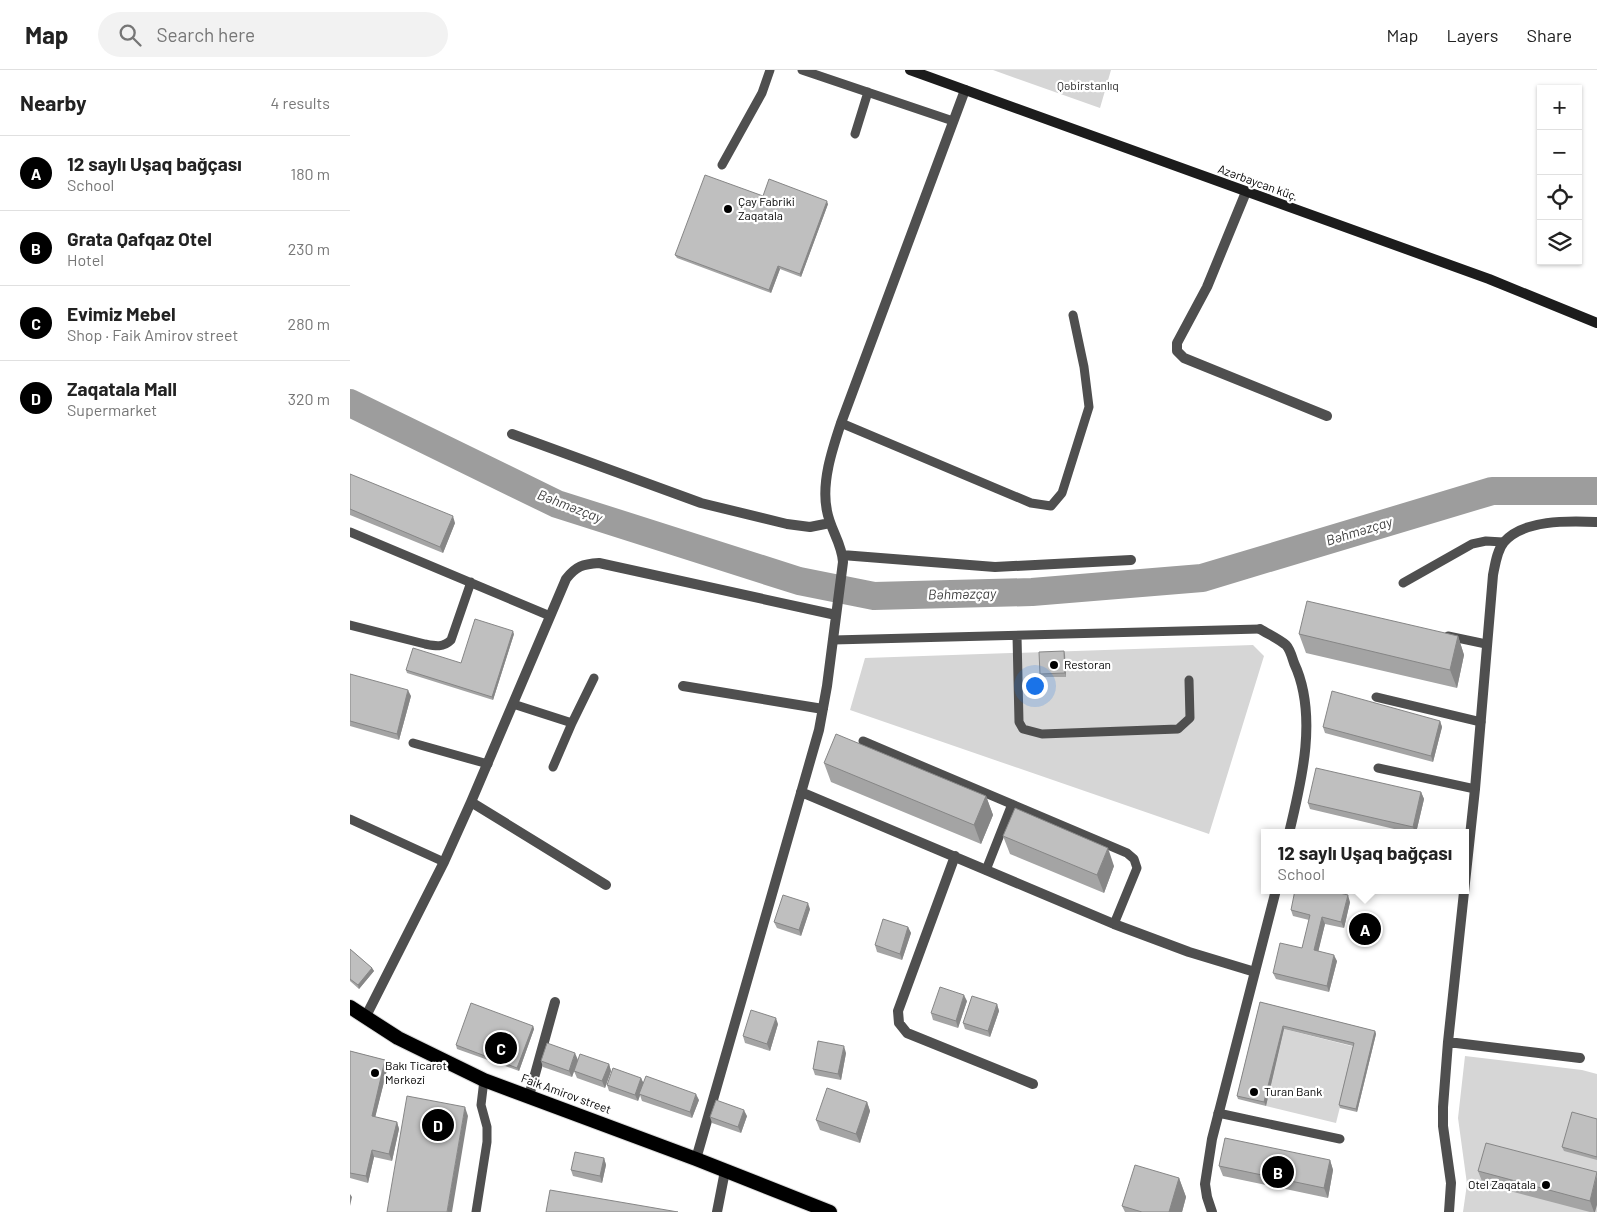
<!DOCTYPE html>
<html lang="en">
<head>
<meta charset="utf-8">
<style>
  :root { --surface:#fff; --page:#f2f2f2; --text:#222; --muted:#767676; --line:#e0e0e0; --accent:#000 }
  body { margin:0; font-family:Barlow,sans-serif; background:var(--page); color:var(--text) }
  .controls { position:absolute; right:15px; top:15px; display:grid; overflow:hidden; border-radius:0px; box-shadow:0 1px 4px #0004 }
  .controls button { width:45px; height:45px; display:grid; place-items:center; padding:0; border:0; border-bottom:1px solid var(--line); background:var(--surface); color:var(--text); font:25px sans-serif }
  .you { position:absolute; left:684px; top:615px; width:18px; height:18px; margin:-12px; border:4px solid #fff; border-radius:50%; background:#1a73e8; box-shadow:0 0 0 8px #1a73e833 }
  .badge { display:grid; place-items:center; width:32px; height:32px; border-radius:50%; background:var(--accent); color:#fff; font-size:16px; font-weight:700 }
  .pin { position:absolute; translate:-50% -50%; border:2px solid #fff; box-shadow:0 1px 5px #0006 }
  .popup { position:absolute; left:911px; top:759px; width:208px; height:65px; box-sizing:border-box; display:grid; place-content:center; border-radius:0px; background:var(--surface); filter:drop-shadow(0 1px 4px #0005); font-size:16px; white-space:nowrap; color:var(--muted) }
  .popup b { font-size:19px; color:var(--text) }
  .popup::after { content:''; position:absolute; left:50%; top:100%; margin-left:-10px; border:10px solid transparent; border-top-color:var(--surface) }
  .list { margin:0; padding:0; list-style:none }
  h2 { display:flex; justify-content:space-between; align-items:center; height:65px; margin:0; padding:0 20px; font-size:21px }
  h2 small { font-size:16px; font-weight:400; color:var(--muted) }
  .list li { display:grid; grid-template-columns:32px 1fr auto; gap:15px; align-items:center; box-sizing:border-box; height:75px; padding:0 20px; border-top:1px solid var(--line) }
  .list b { display:block; font-size:19px; white-space:nowrap }
  .list p { margin:0; font-size:16px; white-space:nowrap; color:var(--muted) }
  .list em { font-size:16px; font-style:normal; color:var(--muted) }
  .icon { flex:none; width:28px; height:28px; fill:none; stroke:currentColor; stroke-width:2; stroke-linecap:round; stroke-linejoin:round }
  .map { position:relative; flex:none; width:1247px; height:1142px; overflow:hidden }
  header { display:flex; align-items:center; gap:30px; box-sizing:border-box; height:70px; padding:0 25px; background:var(--surface); border-bottom:1px solid var(--line) }
  header strong { font-size:24px }
  nav { display:flex; gap:28px; margin-inline-start:auto; font-size:18px }
  .search { width:350px; height:45px; background:var(--page); display:flex; align-items:center; gap:12px; box-sizing:border-box; padding:0 18px; border-radius:28px; color:var(--muted); font-size:19px }
  main { display:flex }
  aside { flex:1; background:var(--surface) }
  .map>svg:first-child { display:block }
</style>
</head>
<body>
<header>
<strong>Map</strong>
<div class="search"><svg class="icon" aria-label="search" viewBox="0 0 24 24"><circle cx="10" cy="10" r="6"/><path d="M15 15l6 6"/></svg>Search here</div>
<nav><a>Map</a><a>Layers</a><a>Share</a></nav>
</header>
<main>
<aside>
<h2>Nearby<small>4 results</small></h2>
<ul class="list">
<li><span class="badge">A</span><div><b>12 saylı Uşaq bağçası</b><p>School</p></div><em>180 m</em></li>
<li><span class="badge">B</span><div><b>Grata Qafqaz Otel</b><p>Hotel</p></div><em>230 m</em></li>
<li><span class="badge">C</span><div><b>Evimiz Mebel</b><p>Shop · Faik Amirov street</p></div><em>280 m</em></li>
<li><span class="badge">D</span><div><b>Zaqatala Mall</b><p>Supermarket</p></div><em>320 m</em></li>
</ul>
</aside>
<div class="map">
<svg width="1247" height="1142" viewBox="0 0 1247 1142">
  <rect width="100%" height="100%" fill="#fff"/>
  <path fill="#d6d6d6" d="M643 0H761L750 38Z
    M903 575 914 586 859 764 500 640 515 588Z
    M934 959 1005 977 986 1053 916 1036Z
    M1115 986 1232 1000 1247 1004V1142H1113L1117 1114 1108 1048Z"/>
  <g fill="none" stroke-linecap="round" stroke-linejoin="round">
    <path stroke="#9d9d9d" stroke-width="28" d="M0 333 207 434 449 511 524 526 682 522 852 508 1142 421H1247"/>
    <defs>
      <path id="trunk" d="M0 937 48 968 134 1010 346 1089 480 1142"/>
    </defs>
    <use href="#trunk" stroke="#dbdbdb" stroke-width="16"/>
    <path stroke="#4f4f4f" stroke-width="9" d="M452 0 603 51
      M505 64 518 22
      M372 95 412 23 420 0
      M491 353 681 433 701 436 712 423 739 337 734 297 723 245
      M0 462 200 546
      M1053 513 1122 474 1136 471 1153 472
      M0 555 75 574C85 576 93 578 101 570L121 512
      M667 566 669 652 673 659 692 664 828 659 840 648 839 610
      M1098 566 1136 574
      M483 570 910 559
      M1026 627 1131 652
      M163 634 222 653
      M513 671 777 783 784 789 787 798 764 854
      M63 673 138 694
      M203 697 222 653 244 608
      M1028 698 1125 719
      M0 749 94 792
      M636 800 662 734
      M868 1043 990 1069
      M126 1142 137 1072V1057L131 1035 134 1010"/>
    <path stroke="#4f4f4f" stroke-width="10" d="M896 122 857 217 827 273V281L834 288 977 346
      M162 364 351 433 437 454 460 457 480 453
      M492 485 645 497 781 490
      M910 559C918 564 929 569 936 575 940 579 942 587 944 593 968 644 952 710 939 763
      M333 616 473 639
      M451 722 764 854 839 882 905 902
      M121 732 256 815
      M605 786 548 941 549 953 557 963 683 1014
      M15 948 94 792 121 732 216 509C226 496 233 494 249 493L486 545
      M1098 972 1230 988
      M179 1026 205 932
      M346 1089 469 660 477 616 493 492C492 473 480 459 477 441 471 413 482 380 491 353L615 20
      M367 1142 375 1101
      M862 1142 857 1127 855 1114 862 1069 926 820
      M1099 1142 1101 1113 1093 1056V1037L1098 972 1125 719 1143 505C1145 495 1147 480 1154 472 1174 449 1219 451 1247 452"/>
    <path stroke="#1c1c1c" stroke-width="10" d="M560 0 1139 209 1247 253"/>
    <use href="#trunk" stroke="#000" stroke-width="14"/>
  </g>
  <path fill="#a4a4a4" d="M413 126 478 134 451 207 430 199 421 223 327 188 325 185Z
    M0 404 105 453 93 483 0 445Z
    M164 564 143 630 57 603 56 600 111 593Z
    M949 564 1108 566 1114 585 1107 618 956 583Z
    M715 585 716 607H691L690 604Z
    M0 604 61 626 49 670 0 656Z
    M1090 651 1092 657 1083 692 975 663 973 657Z
    M474 693 636 726 643 745 631 774 481 712Z
    M1071 722 1074 729 1066 763H1061L960 739 958 733Z
    M653 766 764 796 754 823 660 784Z
    M1000 832 994 858 975 854 968 881 987 891 979 922 926 909 923 903 952 878 959 850 943 846 941 840Z
    M460 839 451 866 427 858 424 852Z
    M558 857 561 863 552 890 527 882 525 875Z
    M0 879 22 898 24 901 9 919 0 911Z
    M617 931 608 958 583 950 581 943Z
    M910 932 1025 961 1026 964 1007 1042 990 1038 989 1035 1003 976 934 959 916 1036 888 1029 887 1026Z
    M647 934 649 941 640 967 615 959 613 953Z
    M428 954 420 981 395 973 393 966Z
    M183 956 184 959 169 1001 107 979 106 975Z
    M0 981 35 990 38 996 25 1047 47 1052 49 1059 42 1091 24 1087 18 1113 0 1108Z
    M496 983 491 1010 465 1005 463 999Z
    M228 990 222 1007 193 997 191 991Z
    M259 994 261 1001 255 1018 227 1008 224 1001Z
    M291 1008 293 1013 349 1030 342 1048 292 1031 290 1025 288 1031 259 1021 257 1015Z
    M517 1032 520 1041 510 1073 470 1060 466 1050Z
    M397 1046 391 1063 362 1053 360 1047Z
    M1247 1049V1090L1214 1081 1212 1077Z
    M254 1088 256 1095 252 1113 223 1106 221 1100Z
    M980 1090 983 1100 978 1128 873 1106 869 1096Z
    M1128 1101 1247 1102 1245 1142H1240L1133 1114Z
    M829 1108 836 1127 832 1142H775L772 1136Z"/>
  <path fill="#868686" d="M477 131 478 134 451 207 450 204Z
    M428 196 430 199 421 223 419 220Z
    M103 446 105 453 93 483 90 477Z
    M163 561 164 564 143 630 142 627Z
    M1108 566 1114 585 1107 618 1100 600Z
    M714 581 715 585 716 607 715 603Z
    M58 620 61 626 49 670 47 664Z
    M1090 651 1092 657 1083 692 1081 686Z
    M1071 722 1074 729 1066 763H1065L1063 757Z
    M636 726 643 745 631 774 624 755Z
    M758 778 764 796 754 823 747 805Z
    M998 825 1000 832 994 858 991 852Z
    M458 833 460 839 451 866 449 860Z
    M972 847 975 854 967 887 964 880Z
    M558 857 561 863 552 890 550 884Z
    M984 885 987 891 979 922 977 916Z
    M22 898 24 901 9 919 8 915Z
    M614 925 617 931 608 958 606 951Z
    M647 934 649 941 640 967 638 961Z
    M426 948 428 954 420 981 417 974Z
    M183 956 184 959 169 1001 167 998Z
    M933 956 934 959 916 1036 914 1032Z
    M1025 961 1026 964 1007 1042 1006 1039Z
    M494 976 496 983 491 1010 488 1004Z
    M225 983 228 990 222 1007 219 1001Z
    M35 990 38 996 24 1052 22 1046Z
    M259 994 261 1001 255 1018 252 1011Z
    M291 1008 294 1014 288 1031 285 1025Z
    M346 1024 349 1030 342 1048 340 1042Z
    M517 1032 520 1041 510 1073 506 1064Z
    M115 1037 118 1046 102 1142H97Z
    M394 1040 397 1046 391 1063 388 1057Z
    M47 1052 49 1059 42 1091 39 1084Z
    M22 1080 24 1087 18 1113 16 1106Z
    M254 1088 256 1095 252 1113 250 1106Z
    M980 1090 983 1100 978 1128 974 1118Z
    M1247 1105V1135L1245 1142H1244L1240 1131Z
    M829 1108 836 1127 832 1142H819Z
    M0 1124 2 1127 0 1136Z"/>
  <path fill="#bfbfbf" stroke="#868686" d="M355 105 413 126 419 109 477 131 450 204 428 196 419 220 325 185Z
    M0 404 103 446 90 477 0 439Z
    M957 531 1108 566 1100 600 949 564Z
    M125 549 163 561 142 627 56 600 63 578 111 593Z
    M714 581 715 603 690 604 689 582Z
    M0 604 58 620 47 664 0 651Z
    M982 621 1090 651 1081 686 973 657Z
    M486 664 636 726 624 755 474 693Z
    M966 698 1071 722 1063 757 958 733Z
    M665 738 758 778 747 805 653 766Z
    M945 820H977L998 825 991 852 972 847 964 880 984 885 977 916 923 903 930 873 952 878 960 845 941 840Z
    M433 825 458 833 449 860 424 852Z
    M533 849 558 857 550 884 525 875Z
    M0 879 22 898 8 915 0 909Z
    M590 917 614 925 606 951 581 943Z
    M622 926 647 934 638 961 613 953Z
    M910 932 1025 961 1006 1039 989 1035 1004 973 933 956 914 1032 887 1026Z
    M121 933 183 956 167 998 106 975Z
    M401 940 426 948 417 974 393 966Z
    M468 971 494 976 488 1004 463 999Z
    M197 973 225 983 219 1001 191 991Z
    M0 981 35 990 22 1046 47 1052 39 1084 22 1080 16 1106 0 1103Z
    M230 984 259 994 252 1011 224 1001Z
    M263 998 291 1008 285 1025 257 1015Z
    M296 1006 346 1024 340 1042 289 1024Z
    M477 1018 517 1032 506 1064 466 1050Z
    M57 1026 115 1037 97 1142H37Z
    M366 1030 394 1040 388 1057 360 1047Z
    M1222 1042 1247 1049V1087L1212 1077Z
    M875 1068 980 1090 974 1118 869 1096Z
    M1136 1073 1247 1102 1240 1131 1128 1101Z
    M225 1082 254 1088 250 1106 221 1100Z
    M785 1095 829 1108 819 1142H792L772 1136Z
    M200 1120 328 1142H196Z"/>
  <g fill="#000" stroke="#fff" stroke-width="2">
    <circle cx="378" cy="139" r="5"/>
    <circle cx="704" cy="595" r="5"/>
    <circle cx="25" cy="1003" r="5"/>
    <circle cx="904" cy="1022" r="5"/>
    <circle cx="1196" cy="1115" r="5"/>
  </g>
  <g text-anchor="middle" stroke-width="4.5" stroke-linejoin="round" paint-order="stroke">
    <g font-size="12" fill="#2d2d2d" stroke="#fff">
      <text x="738" y="20">Qəbirstanlıq</text>
    </g>
    <g font-size="12" fill="#000" stroke="#fff">
      <text transform="translate(908 113) rotate(20)" y="4">Azərbaycan küç.</text>
      <text transform="translate(216 1024) rotate(20)" y="4">Faik Amirov street</text>
    </g>
    <g font-size="12" fill="#000" stroke="#fff" text-anchor="start">
      <text x="388" y="136">Çay Fabriki<tspan x="388" dy="14">Zaqatala</tspan></text>
      <text x="714" y="599">Restoran</text>
      <text x="35" y="1000">Bakı Ticarət<tspan x="35" dy="14">Mərkəzi</tspan></text>
      <text x="914" y="1026">Turan Bank</text>
      <text x="1186" y="1119" text-anchor="end">Otel Zaqatala</text>
    </g>
    <g font-size="14" font-style="italic" fill="#3e3e3e" stroke="#fff">
      <text transform="translate(220 436) rotate(21)" y="5">Bəhməzçay</text>
      <text transform="translate(1009 461) rotate(-17)" y="5">Bəhməzçay</text>
      <text transform="translate(612 524) rotate(-1)" y="5">Bəhməzçay</text>
    </g>
  </g>
</svg>
<div class="controls">
<button>+</button>
<button>−</button>
<button><svg class="icon" aria-label="locate" viewBox="0 0 24 24"><circle cx="12" cy="12" r="6"/><path d="M12 2v4M12 18v4M2 12h4M18 12h4"/></svg></button>
<button><svg class="icon" aria-label="layers" viewBox="0 0 24 24"><path d="M12 4l9 5-9 5-9-5zM3 14l9 5 9-5"/></svg></button>
</div>
<div class="you"></div>
<div class="pin badge" style="left:1015px;top:859px">A</div>
<div class="popup"><b>12 saylı Uşaq bağçası</b>School</div>
<div class="pin badge" style="left:928px;top:1102px">B</div>
<div class="pin badge" style="left:151px;top:978px">C</div>
<div class="pin badge" style="left:88px;top:1055px">D</div>
</div>
</main>
</body>
</html>
